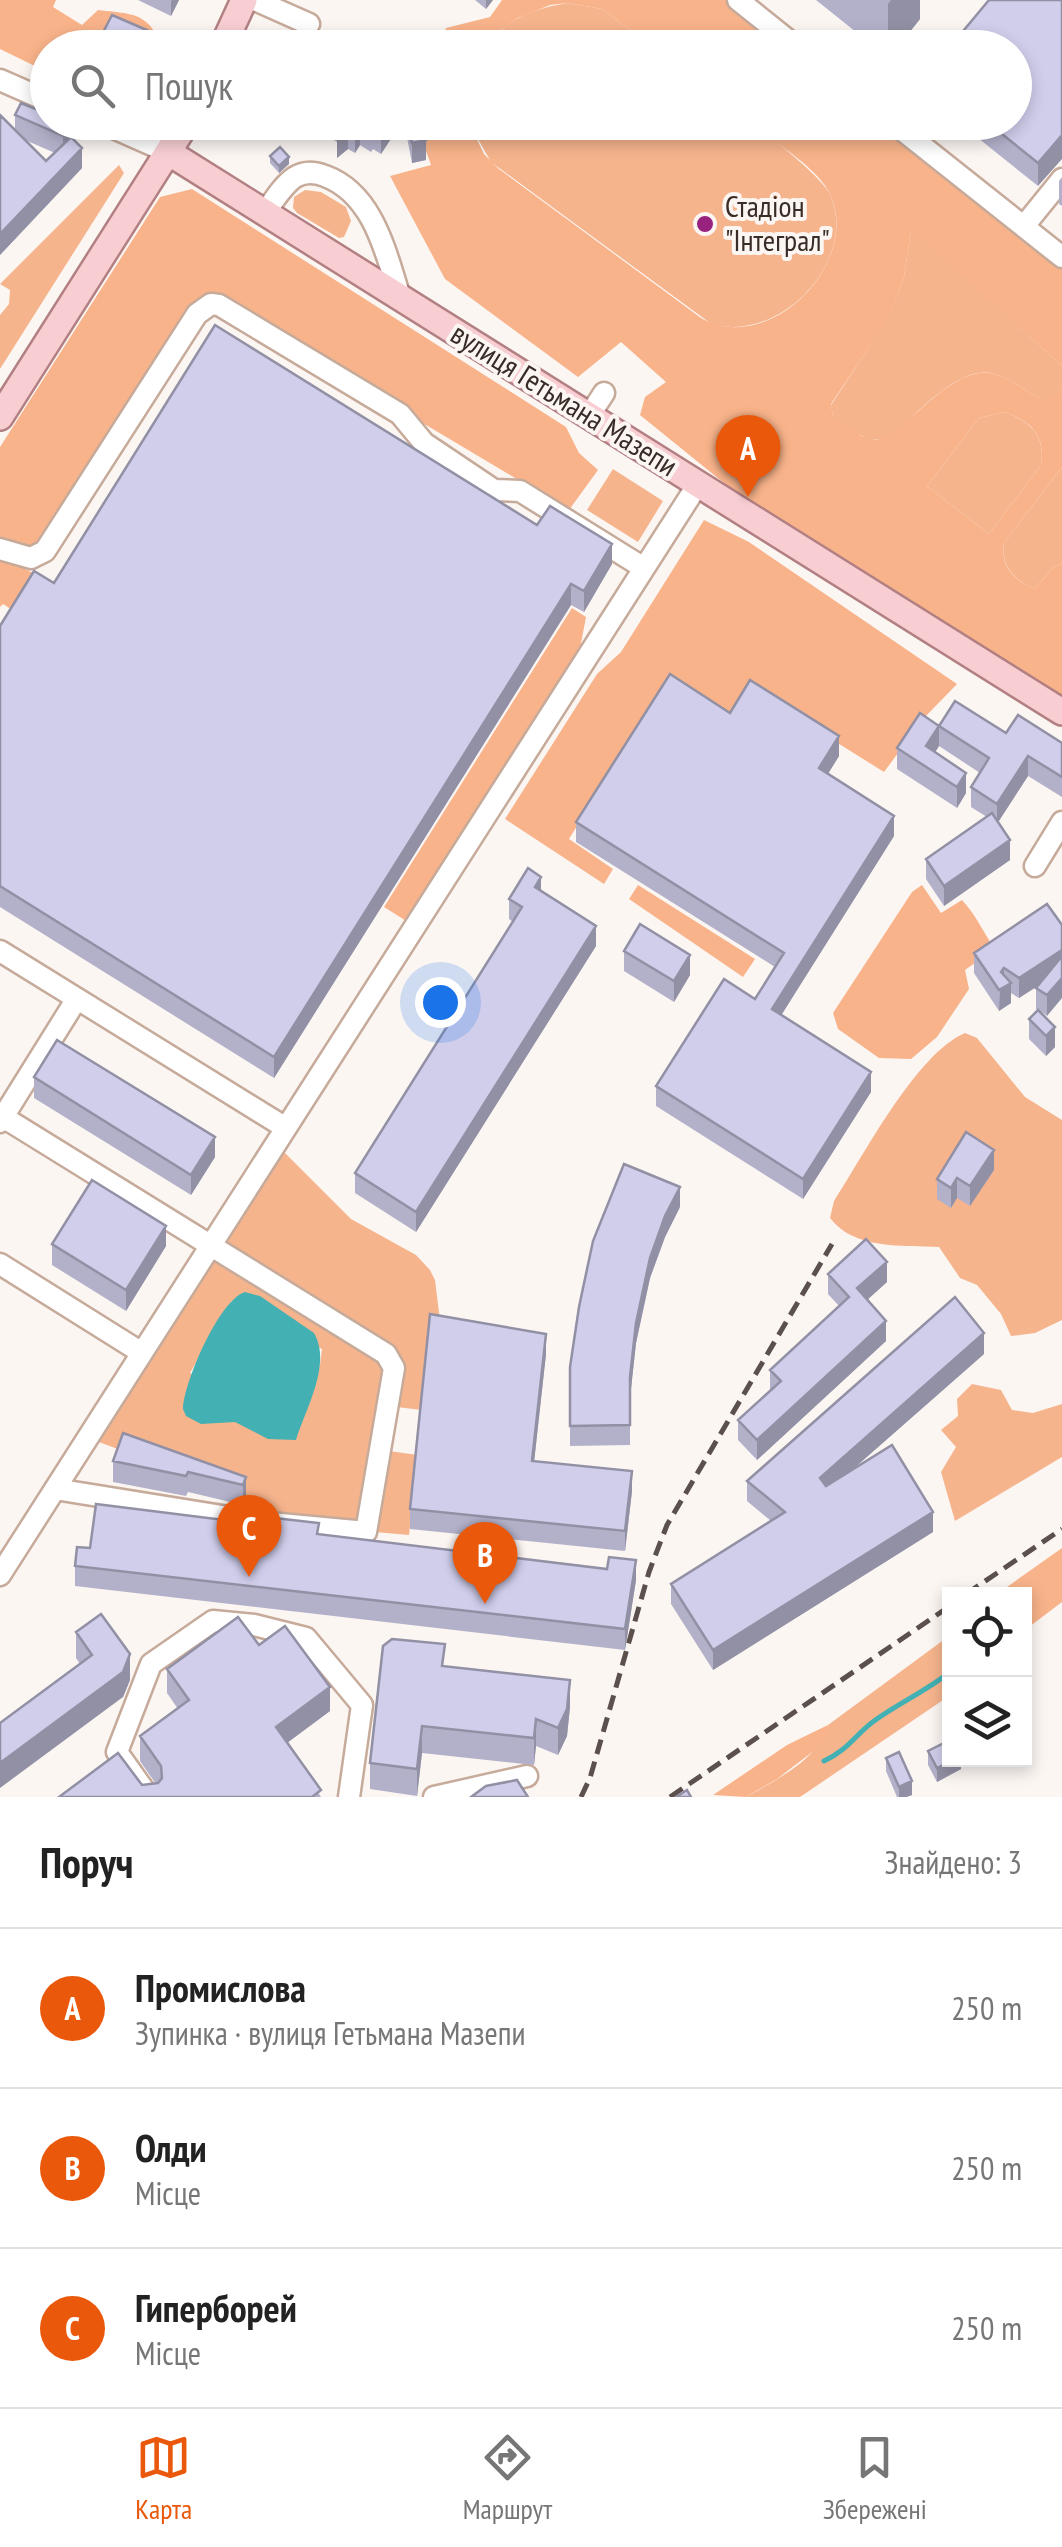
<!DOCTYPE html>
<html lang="uk">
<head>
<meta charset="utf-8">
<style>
  :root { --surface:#fff; --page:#f6f6f6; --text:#222; --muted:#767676; --line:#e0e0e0; --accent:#ea580c }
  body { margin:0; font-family:"PT Sans Narrow",sans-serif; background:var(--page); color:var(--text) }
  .controls { position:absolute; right:30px; bottom:30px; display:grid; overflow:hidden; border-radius:0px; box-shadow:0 5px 15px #0003 }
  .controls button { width:90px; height:90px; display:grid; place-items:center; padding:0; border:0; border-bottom:2px solid var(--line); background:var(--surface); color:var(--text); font:50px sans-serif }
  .you { position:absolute; left:440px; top:1002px; width:35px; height:35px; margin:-25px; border:8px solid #fff; border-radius:50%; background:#1a73e8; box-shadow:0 0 0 15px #1a73e833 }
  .badge { display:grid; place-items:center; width:65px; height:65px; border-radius:50%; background:var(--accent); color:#fff; font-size:32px; font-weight:700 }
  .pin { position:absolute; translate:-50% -82px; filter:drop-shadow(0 2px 5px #0008) }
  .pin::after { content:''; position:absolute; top:52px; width:35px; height:30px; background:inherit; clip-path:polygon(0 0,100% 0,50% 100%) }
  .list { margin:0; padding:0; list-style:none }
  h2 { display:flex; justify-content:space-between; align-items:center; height:130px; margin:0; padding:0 40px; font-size:42px }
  h2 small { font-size:32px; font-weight:400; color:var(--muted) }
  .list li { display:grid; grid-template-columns:65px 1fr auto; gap:30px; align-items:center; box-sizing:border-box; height:160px; padding:0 40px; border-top:2px solid var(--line) }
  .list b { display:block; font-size:38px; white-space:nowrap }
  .list p { margin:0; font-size:32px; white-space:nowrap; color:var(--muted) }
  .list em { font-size:32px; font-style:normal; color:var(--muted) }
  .icon { flex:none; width:55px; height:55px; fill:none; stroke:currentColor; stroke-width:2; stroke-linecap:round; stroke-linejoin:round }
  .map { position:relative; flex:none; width:1062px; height:1797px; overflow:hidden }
  .search { position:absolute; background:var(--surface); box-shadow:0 5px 15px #0003; left:30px; right:30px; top:30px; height:110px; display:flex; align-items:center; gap:25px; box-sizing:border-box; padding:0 35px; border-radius:55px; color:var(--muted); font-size:38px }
  .sheet { height:610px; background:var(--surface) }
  nav { display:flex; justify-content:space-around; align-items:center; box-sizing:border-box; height:140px; border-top:2px solid var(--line); background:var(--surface); font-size:28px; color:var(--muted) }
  nav a { display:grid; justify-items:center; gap:5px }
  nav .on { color:var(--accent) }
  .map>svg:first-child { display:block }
</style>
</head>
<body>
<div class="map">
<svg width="1062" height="1797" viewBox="0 0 1062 1797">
  <rect width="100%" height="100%" fill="#fcf6f3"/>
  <path fill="#f6b48d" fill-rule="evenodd" d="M568 3 602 9 654 47 484 48C504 20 535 8 568 3Z
    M469 123C543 123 617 123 690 123 707 123 736 117 751 124 767 132 823 179 830 194 860 262 777 346 710 323L491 162Z
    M119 165 124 173 0 369V315L9 304 10 290 0 284Z
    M305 190 321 192 346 207 351 221 344 237 339 238 297 213 293 208 294 197Z
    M911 229 1062 366V388L1046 403C1029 393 1009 377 990 373 964 369 935 396 917 412 910 419 904 430 895 435 873 448 849 431 833 416L831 405 890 315 904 277Z
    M1004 412C1030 421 1046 435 1041 465L989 534 927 486 979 418Z
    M1062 467V563L1054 567 1034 589C1015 580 1000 566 1004 543Z
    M613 469 663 501 638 542 587 510Z
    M965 1033 977 1038 1025 1097 1062 1120V1320L1035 1333 1011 1336 1001 1314 977 1285 960 1278 939 1247C903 1245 854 1250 830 1218L834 1201C864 1155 916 1054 965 1033Z
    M276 1144 351 1219 416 1255 430 1270 435 1280 442 1337 422 1410 388 1406 381 1450 418 1455 409 1535 259 1522 261 1502 88 1438ZM232 1301 322 1349 320 1365 296 1438 190 1373Z
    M972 1384 1001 1390 1012 1410 1033 1413 1062 1404V1457L955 1521 941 1472 956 1447 941 1430 958 1416 957 1399Z
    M949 1636V1696L800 1797H746C776 1780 819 1759 828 1725Z"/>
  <path fill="#f8b38a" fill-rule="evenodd" d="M0 0H56L53 7 82 25 98 10C119 13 142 11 154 31L143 47 48 48 47 72 0 49Z
    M502 0H738L798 47H654L602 9 568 3 550 5 518 18 493 35 483 47 440 48 446 28 490 17Z
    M421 123H469L484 154 499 169 701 318C769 357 862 263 830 194 818 168 772 140 749 123H892L1062 257V366L911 230 904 277 890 316 831 404 833 416 861 436 877 440C895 435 902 427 915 414 933 398 963 369 989 373 1008 376 1029 393 1045 402L1062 388V467L1004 543C1000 566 1014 580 1034 589L1054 567 1062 563V702L756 509 640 415 645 397 666 382 621 342 578 377 445 279 390 176 431 165 422 140ZM1004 412C1031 421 1046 436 1041 465L989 534 927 486 979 418Z
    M192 189 566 427 579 453 598 470 569 510 228 307 211 305 45 551 0 549V447L160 197Z
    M704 520 749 542 957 684 924 718 884 772 751 689 727 721 666 682 569 839 613 869 604 884 505 819 597 674 621 652Z
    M0 555 40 577 17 613 3 604 0 607Z
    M572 608 586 617 578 659 411 924 384 907Z
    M638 885 755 959 743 977 629 899Z
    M922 885 941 913 962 900C976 915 983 932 995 949L965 970 969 989 937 1037 911 1059 879 1058 838 1029 833 1013 912 892Z
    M1062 1548V1602L1025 1630 1024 1594H997Z
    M828 1725 824 1743 777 1779 746 1797 713 1795 787 1745Z"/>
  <path fill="#43b0b3" d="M245 1292 260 1296 314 1333C332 1364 306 1408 296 1440L268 1439 235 1422 201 1424 186 1416 183 1409C184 1382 219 1300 245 1292Z"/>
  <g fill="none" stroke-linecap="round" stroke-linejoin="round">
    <path stroke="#43b0b3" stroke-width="5" d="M824 1761C848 1750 855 1735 874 1721 899 1703 926 1691 950 1672"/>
    <defs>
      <path id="minor" d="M255 0 309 24
        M738 0 798 48
        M0 80 48 101
        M100 122 168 152
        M892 122 1062 257
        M265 213C274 200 283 185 295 177 305 171 315 172 325 176 374 194 386 254 400 297
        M1024 226 1062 179
        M589 416 604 393
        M0 549 31 558 45 551 197 314 211 304 219 305 400 414 424 443 494 490 520 491 644 568
        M1035 866 1062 822
        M0 951 286 1128
        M3 1117 386 1354 394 1368 366 1532 259 1522 55 1489
        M0 1122 76 1000
        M0 1264 142 1353
        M0 1575 698 484
        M149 1797 117 1752 151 1664 213 1621 254 1625 306 1638 362 1705 349 1797
        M434 1797 527 1776"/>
      <path id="major" d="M222 48 244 0
        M168 152 1062 712
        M0 417 187 122"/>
    </defs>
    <use href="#minor" stroke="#c6aa9a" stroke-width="25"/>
    <use href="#major" stroke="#b28083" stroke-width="30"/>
    <use href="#minor" stroke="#fff" stroke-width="20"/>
    <use href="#major" stroke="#f8ced3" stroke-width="25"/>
    <path stroke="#5b504b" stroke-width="5" stroke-dasharray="15 8" stroke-linecap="butt" d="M966 1594 1062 1529
      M581 1797 590 1778 649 1572 667 1525 832 1244
      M670 1797 950 1606"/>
  </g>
  <path fill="#b3b1ca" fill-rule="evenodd" d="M138 0H179L171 16Z
    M475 0H493L486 9Z
    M816 0H920V19L897 48H876Z
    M1062 0 1038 186 958 122H1014Z
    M15 115 69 139 82 168 0 255 15 130ZM25 140 55 153 46 161Z
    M332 122H398V128L381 154 373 149 371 152 360 145 355 153 348 149 337 158V142L332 139Z
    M404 122H423L426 160 412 163Z
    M270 156 289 164 279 173 270 163Z
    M1062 177V206L1059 204V181Z
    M537 525 612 564 584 612 571 605 274 1078 0 907V626L54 583Z
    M730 713 839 756 828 774 894 836 781 1015 871 1092 803 1199 656 1106V1086L755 999 775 967 576 842V822Z
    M939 726 1006 733 1062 743V797L1028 776 998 822 1010 860 944 906 926 879V859L987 817 971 807V787L980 773 939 746 935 752 966 793 957 808 897 769V748Z
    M541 892 596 946 416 1232 355 1193V1173L513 922 509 919V899Z
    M1047 904V1016L1039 1010 1055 1047 1046 1056 1029 1039V1019L1038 1010 1036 1009V988L1038 986 1019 998 1011 993V1003L999 1011 974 973V953Z
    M624 951 690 975 674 1002 624 971Z
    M34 1077 215 1157 191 1195 34 1098Z
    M994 1170 970 1206 957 1198 951 1208 937 1199V1179Z
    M680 1207 665 1237 650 1278 636 1343 630 1397V1445L570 1446V1367Z
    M52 1244 166 1246 126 1311 52 1265Z
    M828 1274 887 1282 867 1300 886 1341 757 1460 738 1440V1420L770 1390V1370L839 1306 828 1294Z
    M546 1354 534 1461 632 1491 625 1551 410 1529V1509Z
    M984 1354 852 1470 933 1532 713 1670 671 1604V1584L771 1521 747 1501V1481Z
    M113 1461 246 1477V1497L243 1505 188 1492 186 1496 113 1482Z
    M319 1534 636 1580 625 1650 75 1586V1566L90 1548Z
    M76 1632 130 1680 123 1697 80 1664 76 1658Z
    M259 1645 330 1711 287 1743 321 1797H59L156 1784 140 1761V1736L178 1709 167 1693V1669Z
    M445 1667 570 1707 567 1736 558 1755 536 1746 534 1765 422 1753 417 1796 370 1789V1763Z
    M928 1751 961 1760V1769L937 1782 928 1765Z
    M886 1758 912 1795 906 1797H897L886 1771Z"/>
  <path fill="#9290a4" d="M172 0H179L171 16V2Z
    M486 0H493L486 9Z
    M891 0H920V19L897 48H888V4Z
    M388 122H398V128L381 154V134Z
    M69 124V144L63 157V136Z
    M360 125V145L355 153V133Z
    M348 128V149L337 158V137Z
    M1062 135V159L1038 186V163Z
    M426 140V160L412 163V143Z
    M82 148V168L0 255V234Z
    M289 157V164L279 173V166Z
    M612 544V564L584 612V591Z
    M571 584V605L274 1078V1057Z
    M939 726V746L926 767V746Z
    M839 736V756L819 788V768Z
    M1028 756V776L997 824V804Z
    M966 773V793L957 808V787Z
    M894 816V836L772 1030V1009Z
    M1010 840V860L944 906V886Z
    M541 877V897L535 887Z
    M596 926V946L416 1232V1212Z
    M1062 950V970L1019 998V978Z
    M690 955V975L674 1002V981Z
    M1004 968V988L1011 983V1003L999 1011 1001 972Z
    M1062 978V998L1047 1016V995Z
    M1055 1027V1047L1046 1056V1036Z
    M871 1072V1092L803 1199V1179Z
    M215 1137V1157L191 1195V1175Z
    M994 1150V1170L970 1206V1186Z
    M957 1178V1198L951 1208V1188Z
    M680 1187V1207L665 1237 650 1278 636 1343 630 1398V1377L636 1323 650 1258 665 1216Z
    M166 1226V1246L126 1311V1290Z
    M887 1262V1282L857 1309V1288Z
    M886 1321V1341L757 1460V1440Z
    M984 1333V1354L820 1498V1478Z
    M546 1334V1354L532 1481V1461Z
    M632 1471V1491L625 1551V1531Z
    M246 1477V1497L243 1505V1485Z
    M933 1512V1532L713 1670V1650Z
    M636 1560V1580L625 1650V1629Z
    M130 1654V1680L123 1697 0 1788V1763Z
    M570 1680V1707L567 1736 558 1755V1728Z
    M330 1687V1711L276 1751V1727Z
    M536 1719V1746L534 1765V1738Z
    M422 1726V1753L417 1796V1769Z
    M953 1760H961V1769L937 1782V1768Z
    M912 1781V1795L906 1797H899V1787Z"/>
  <path fill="#d0ceeb" stroke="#9290a4" stroke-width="2.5" d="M989 0H1062V135L1038 163 987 122H1014V48H949Z
    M112 15 172 41 169 48H95Z
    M21 103 48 114V122L69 124 63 136 15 115Z
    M0 115 46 161 71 137 82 148 0 234Z
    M338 122H388L381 134 373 129 371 131 360 125 355 133 348 128 337 137Z
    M408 122H423L426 140 412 143Z
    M280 147 289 157 279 166 270 156Z
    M215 325 537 525 550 506 612 544 584 591 571 584 274 1057 0 886V626L34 571 54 583Z
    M670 674 730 713 750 680 839 736 819 768 894 816 772 1009 871 1072 803 1179 656 1086 724 979 755 999 784 953 576 822Z
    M955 701 1006 733 1018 715 1062 743V777L1028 756 997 804 971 787 989 758 939 726Z
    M920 713 939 726 926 746 966 773 957 787 897 748Z
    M992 813 1010 840 944 886 926 859Z
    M528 868 541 877 535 887 596 926 416 1212 355 1173 522 907 509 899Z
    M1047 904 1062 925V950L1019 978 1004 968 1001 972 1011 983 999 990 974 953Z
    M640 924 690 955 674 981 624 951Z
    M1062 956V978L1047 995 1036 988Z
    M1038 1010 1055 1027 1046 1036 1029 1019Z
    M57 1040 215 1137 191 1175 34 1077Z
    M966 1132 994 1150 970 1186 957 1178 951 1188 937 1179Z
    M624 1164 680 1187 665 1216 650 1258 636 1323 630 1377V1425L570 1426V1367L579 1307 593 1241Z
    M92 1180 166 1226 126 1290 52 1244Z
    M866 1239 887 1262 857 1288 886 1321 757 1440 738 1420 781 1381 770 1370 849 1297 828 1274Z
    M955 1297 984 1333 820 1478 826 1486 892 1445 933 1512 713 1650 671 1584 785 1512 747 1481Z
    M430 1314 546 1334 532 1461 632 1471 625 1531 410 1509Z
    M123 1433 246 1477 243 1485 188 1472 186 1476 113 1461Z
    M96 1504 264 1525 265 1517 319 1523 317 1534 607 1569 609 1557 636 1560 625 1629 75 1566 77 1547 90 1548Z
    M101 1614 130 1654 123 1672 0 1763V1723L92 1655 76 1632Z
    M238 1617 259 1645 285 1626 330 1687 276 1727 321 1790 312 1797H59L118 1753 142 1785 158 1783 162 1778 161 1766 140 1736 189 1700 167 1669Z
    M392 1639 445 1644 442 1666 570 1680 567 1709 558 1728 536 1719 534 1738 422 1726 417 1769 370 1763 383 1646Z
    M950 1740V1760H953L937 1768 928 1751Z
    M899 1752 912 1781 899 1787 886 1758Z
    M517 1780 528 1797H471L486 1786Z
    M687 1790 691 1797H676Z"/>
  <circle fill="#98237f" stroke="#fcf6f3" stroke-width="4" cx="705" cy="224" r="10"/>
  <g text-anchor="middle" stroke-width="8" stroke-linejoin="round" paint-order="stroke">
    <g font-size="30" fill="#382c26" stroke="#fcf6f3" text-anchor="start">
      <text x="725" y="217">Стадіон<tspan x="725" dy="34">"Інтеграл"</tspan></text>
    </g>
    <g font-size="30" fill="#382c26" stroke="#fcf6f3">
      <text transform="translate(564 400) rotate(32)" y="10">вулиця Гетьмана Мазепи</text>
    </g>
  </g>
</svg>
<div class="controls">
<button><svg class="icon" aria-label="locate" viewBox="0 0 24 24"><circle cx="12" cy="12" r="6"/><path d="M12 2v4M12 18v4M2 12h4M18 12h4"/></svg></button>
<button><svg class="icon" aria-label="layers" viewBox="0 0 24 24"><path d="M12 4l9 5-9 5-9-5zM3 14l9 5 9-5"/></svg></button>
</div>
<div class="you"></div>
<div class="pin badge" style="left:748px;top:497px">A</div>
<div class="pin badge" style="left:485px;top:1604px">B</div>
<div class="pin badge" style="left:249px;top:1577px">C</div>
<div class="search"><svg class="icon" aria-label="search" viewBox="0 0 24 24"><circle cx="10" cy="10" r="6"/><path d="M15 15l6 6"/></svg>Пошук</div>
</div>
<section class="sheet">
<h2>Поруч<small>Знайдено: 3</small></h2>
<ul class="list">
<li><span class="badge">A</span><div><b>Промислова</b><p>Зупинка · вулиця Гетьмана Мазепи</p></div><em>250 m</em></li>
<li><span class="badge">B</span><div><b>Олди</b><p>Місце</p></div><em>250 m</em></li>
<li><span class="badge">C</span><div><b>Гиперборей</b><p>Місце</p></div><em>250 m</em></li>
</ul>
</section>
<nav>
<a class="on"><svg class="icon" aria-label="map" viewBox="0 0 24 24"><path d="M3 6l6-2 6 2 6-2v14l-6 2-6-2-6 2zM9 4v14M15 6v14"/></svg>Карта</a>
<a><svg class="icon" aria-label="directions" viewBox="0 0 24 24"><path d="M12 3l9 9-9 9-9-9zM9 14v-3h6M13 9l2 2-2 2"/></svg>Маршрут</a>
<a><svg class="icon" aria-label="saved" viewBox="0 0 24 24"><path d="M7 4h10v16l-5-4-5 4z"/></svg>Збережені</a>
</nav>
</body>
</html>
